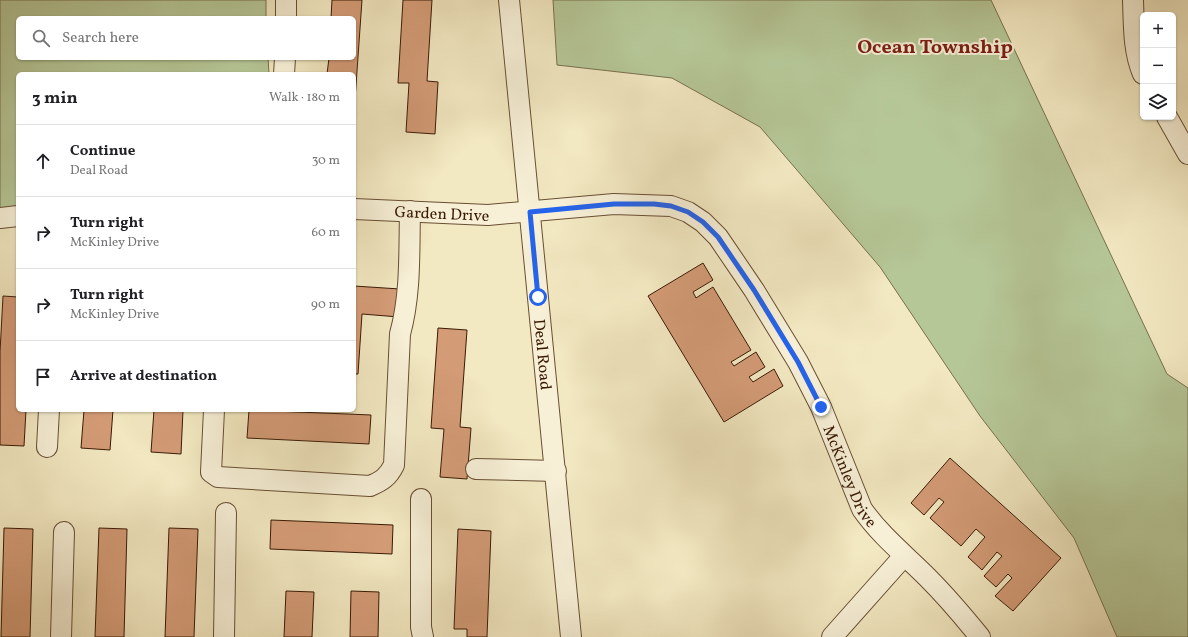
<!DOCTYPE html>
<html lang="en">
<head>
<meta charset="utf-8">
<style>
  :root { --surface:#fff; --page:#f2f2f2; --text:#202124; --muted:#757577; --line:#e0e0e0 }
  body { margin:0; font-family:Vollkorn,serif; background:var(--page); color:var(--text) }
  .controls { position:absolute; right:12px; top:12px; display:grid; overflow:hidden; border-radius:6px; box-shadow:0 1px 3px #0004 }
  .controls button { width:36px; height:36px; display:grid; place-items:center; padding:0; border:0; border-bottom:1px solid var(--line); background:var(--surface); color:var(--text); font:20px sans-serif }
  .stop { position:absolute; width:12px; height:12px; margin:-9px; border:3px solid #2563eb; border-radius:50%; background:#fff }
  .stop.end { background:#2563eb; border-color:#fff; box-shadow:0 1px 4px #0008 }
  .list { margin:0; padding:0; list-style:none }
  h2 { display:flex; justify-content:space-between; align-items:center; height:52px; margin:0; padding:0 16px; font-size:17px }
  h2 small { font-size:13px; font-weight:400; color:var(--muted) }
  .list li { display:grid; grid-template-columns:26px 1fr auto; gap:12px; align-items:center; box-sizing:border-box; height:72px; padding:0 16px; border-top:1px solid var(--line) }
  .list b { display:block; font-size:15px; white-space:nowrap }
  .list p { margin:0; font-size:13px; white-space:nowrap; color:var(--muted) }
  .list em { font-size:13px; font-style:normal; color:var(--muted) }
  .icon { flex:none; width:22px; height:22px; fill:none; stroke:currentColor; stroke-width:2; stroke-linecap:round; stroke-linejoin:round }
  .map { position:relative; flex:none; width:1188px; height:637px; overflow:hidden }
  .search { position:absolute; background:var(--surface); box-shadow:0 1px 3px #0004; left:16px; top:16px; width:340px; height:44px; display:flex; align-items:center; gap:10px; box-sizing:border-box; padding:0 14px; border-radius:6px; color:var(--muted); font-size:15px }
  .panel { position:absolute; background:var(--surface); box-shadow:0 1px 3px #0004; left:16px; top:72px; width:340px; height:340px; border-radius:6px }
  .map>svg:first-child { display:block }
</style>
</head>
<body>
<div class="map">
<svg width="1188" height="637" viewBox="0 0 1188 637">
  <rect width="100%" height="100%" fill="#f2e8c1"/>
  <filter id="stains"><feTurbulence type="fractalNoise" baseFrequency=".005" numOctaves="4"/><feColorMatrix values="0 0 0 0 .2 0 0 0 0 .09 0 0 0 0 .02 0 0 0 .5 -.17"/></filter>
  <radialGradient id="worn" r=".72"><stop offset=".6" stop-color="#630" stop-opacity="0"/><stop offset="1" stop-color="#630" stop-opacity=".3"/></radialGradient>
  <path fill="#b6c797" stroke="#78704e" d="M0 0H266V18H18V58H268L269 74H18V213L0 214Z
    M553 0H991L1167 374 1188 388V637H1117L1074 538 980 416 880 267 760 127 672 78 557 65Z"/>
  <path fill="#d39b76" stroke="#3a1a04" d="M332 0H362L354 114V74H327L329 58H354V18H331Z
    M403 0H432L427 81 438 82 435 134 406 132 409 83H398Z
    M703 263 713 280 693 292 696 298 713 287 751 350 731 362 734 366 756 352 765 367 749 377 753 382 774 369 783 386 724 422 648 296Z
    M354 286 400 289 399 317 362 314 358 374H354Z
    M3 296 18 297V410H26L24 446 0 445V352Z
    M438 328 467 330 460 427 471 428 467 479 440 477 444 429 431 428Z
    M84 410H113L110 450 81 448Z
    M154 410H183L181 454 151 452Z
    M249 410 371 415 369 444 247 438Z
    M950 458 1061 558 1013 611 995 596 1012 578 1008 574 996 587 984 576 1002 556 997 552 982 570 968 557 985 537 976 529 961 546 930 518 944 502 939 498 924 515 911 503Z
    M271 520 393 525 392 554 270 549Z
    M4 528 33 529 30 637H1Z
    M99 528 127 529 124 637H95Z
    M169 528 198 529 194 637H165Z
    M458 529 491 531 487 637H467V629H454Z
    M286 591 314 592 312 637H284Z
    M351 591 379 592 378 637H350Z"/>
  <g fill="none" stroke-linecap="round" stroke-linejoin="round">
    <defs>
      <g id="minor">
        <path id="s1" d="M509 0 571 637"/>
        <path d="M1133 0C1134 25 1133 51 1143 74"/>
        <path d="M286 18V0"/>
        <path d="M284 74 285 58"/>
        <path d="M1167 117 1188 154"/>
        <path id="s2" d="M354 209 488 215 614 204 671 206 688 212 703 222 718 237 754 290 798 362 821 407 862 509C880 535 905 555 927 577 946 596 963 616 980 637"/>
        <path d="M0 218 18 216"/>
        <path d="M214 410 211 472 218 477 370 486C382 481 388 477 394 465L400 334C411 294 409 252 410 211"/>
        <path d="M47 447 49 410"/>
        <path d="M476 469 556 471"/>
        <path d="M421 499V627L423 637"/>
        <path d="M61 637 64 532"/>
        <path d="M224 637 226 513"/>
        <path d="M832 637 904 556"/>
      </g>
    </defs>
    <use href="#minor" stroke="#684e33" stroke-width="22"/>
    <use href="#minor" stroke="#f7f0d7" stroke-width="20"/>
  </g>
  <g fill="none" stroke-linecap="round" stroke-linejoin="round">
    <path stroke="#2563eb" stroke-width="5" d="M538 297 530 212 614 204H654L671 206 688 212 703 222 718 237 754 290 798 362 821 407"/>
  </g>
  <g text-anchor="middle" stroke-width="4" stroke-linejoin="round" paint-order="stroke">
    <g font-size="16" fill="#3a1a04" stroke="#f7f0d7">
      <text dy="6" stroke="none"><textPath href="#s2" startOffset="88">Garden Drive</textPath></text>
      <text dy="6" stroke="none"><textPath href="#s1" startOffset="356">Deal Road</textPath></text>
      <text dy="6" stroke="none"><textPath href="#s2" startOffset="649">McKinley Drive</textPath></text>
    </g>
    <g font-size="20" font-weight="bold" fill="#7a1f14" stroke="#f7f0d7">
      <text x="935" y="53">Ocean Township</text>
    </g>
  </g>
  <rect width="100%" height="100%" filter="url(#stains)"/>
  <rect width="100%" height="100%" fill="url(#worn)"/>
</svg>
<div class="controls">
<button>+</button>
<button>−</button>
<button><svg class="icon" aria-label="layers" viewBox="0 0 24 24"><path d="M12 4l9 5-9 5-9-5zM3 14l9 5 9-5"/></svg></button>
</div>
<div class="stop" style="left:538px;top:297px"></div>
<div class="stop end" style="left:821px;top:407px"></div>
<div class="search"><svg class="icon" aria-label="search" viewBox="0 0 24 24"><circle cx="10" cy="10" r="6"/><path d="M15 15l6 6"/></svg>Search here</div>
<section class="panel">
<h2>3 min<small>Walk · 180 m</small></h2>
<ul class="list">
<li><svg class="icon" aria-label="ahead" viewBox="0 0 24 24"><path d="M12 20V5M6 11l6-6 6 6"/></svg><div><b>Continue</b><p>Deal Road</p></div><em>30 m</em></li>
<li><svg class="icon" aria-label="right" viewBox="0 0 24 24"><path d="M7 20v-9h11M14 6l5 5-5 5"/></svg><div><b>Turn right</b><p>McKinley Drive</p></div><em>60 m</em></li>
<li><svg class="icon" aria-label="right" viewBox="0 0 24 24"><path d="M7 20v-9h11M14 6l5 5-5 5"/></svg><div><b>Turn right</b><p>McKinley Drive</p></div><em>90 m</em></li>
<li><svg class="icon" aria-label="arrive" viewBox="0 0 24 24"><path d="M6 21V4h12l-3 4 3 4H6"/></svg><div><b>Arrive at destination</b></div></li>
</ul>
</section>
</div>
</body>
</html>
